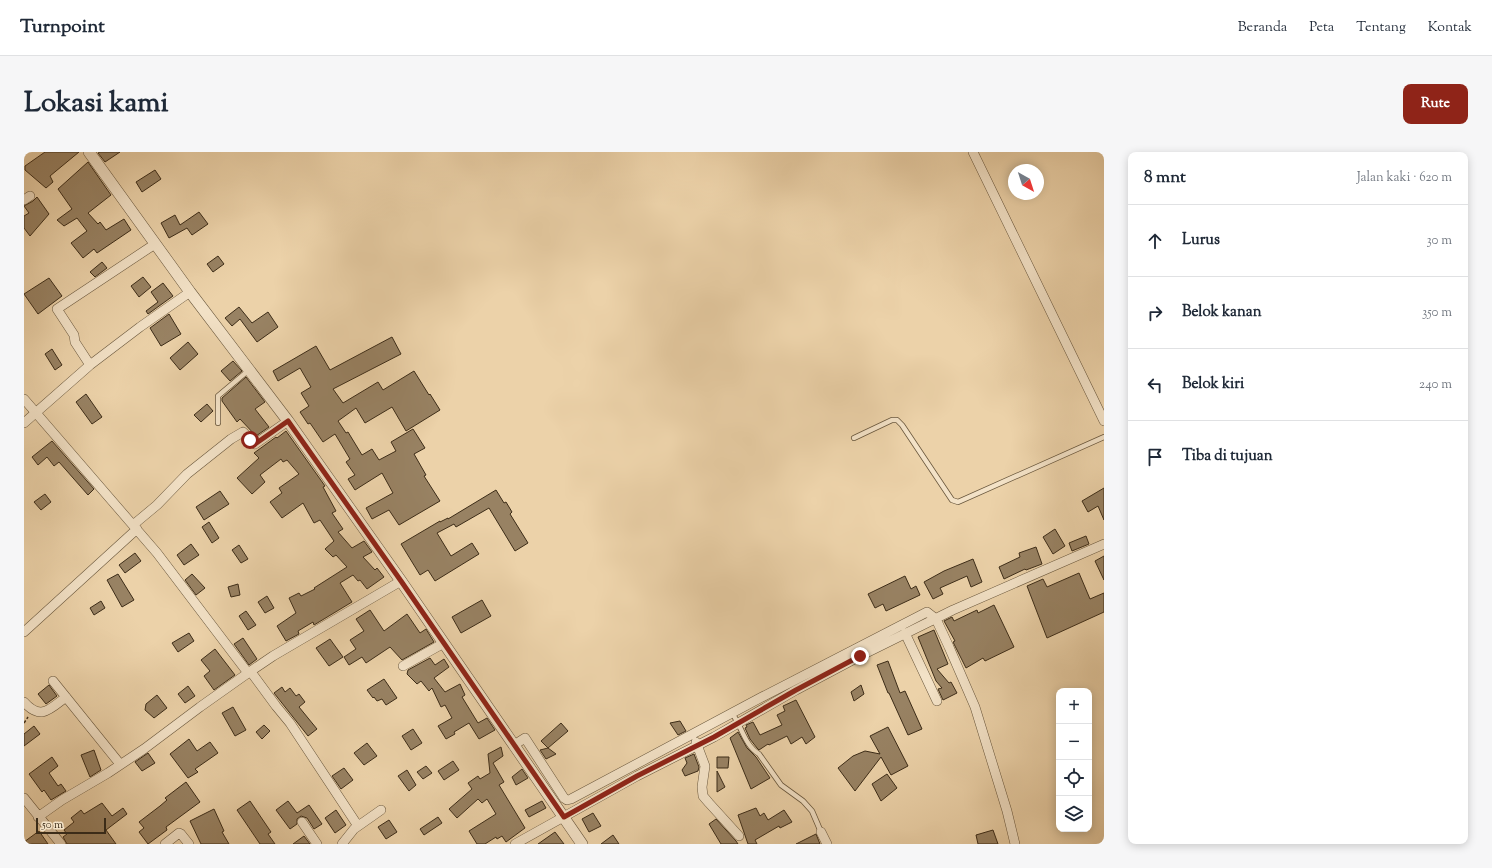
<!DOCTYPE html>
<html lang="id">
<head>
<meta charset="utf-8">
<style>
  :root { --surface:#fff; --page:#f6f6f7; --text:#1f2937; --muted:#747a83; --line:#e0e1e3; --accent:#8f2418 }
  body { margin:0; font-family:"Sorts Mill Goudy",serif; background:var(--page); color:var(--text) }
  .controls { position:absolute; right:12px; bottom:12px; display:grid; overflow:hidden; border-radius:8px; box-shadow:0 2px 10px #0003 }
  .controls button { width:36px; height:36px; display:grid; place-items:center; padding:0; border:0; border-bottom:1px solid var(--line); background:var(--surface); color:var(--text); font:20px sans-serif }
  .compass { position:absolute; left:984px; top:12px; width:36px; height:36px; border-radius:50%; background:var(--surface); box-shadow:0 2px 10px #0003; rotate:141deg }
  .scale { position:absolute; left:12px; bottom:10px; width:70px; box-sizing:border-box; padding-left:4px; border:2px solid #3c2c18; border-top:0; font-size:11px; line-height:14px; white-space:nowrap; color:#3c2c18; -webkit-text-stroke:3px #f3e2c7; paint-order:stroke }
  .stop { position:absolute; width:12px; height:12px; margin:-9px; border:3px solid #8f2418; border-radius:50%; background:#fff }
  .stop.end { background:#8f2418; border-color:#fff; box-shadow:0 1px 4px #0008 }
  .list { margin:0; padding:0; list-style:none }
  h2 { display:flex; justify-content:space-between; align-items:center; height:52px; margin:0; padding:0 16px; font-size:17px }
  h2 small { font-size:13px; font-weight:400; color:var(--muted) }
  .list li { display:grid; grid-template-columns:26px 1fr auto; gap:12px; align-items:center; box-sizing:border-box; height:72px; padding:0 16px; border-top:1px solid var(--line) }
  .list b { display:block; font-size:15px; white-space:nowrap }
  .list em { font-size:13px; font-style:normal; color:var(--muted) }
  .icon { flex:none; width:22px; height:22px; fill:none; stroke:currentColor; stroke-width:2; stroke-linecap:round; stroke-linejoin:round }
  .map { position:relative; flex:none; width:1080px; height:692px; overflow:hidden; border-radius:8px }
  header { display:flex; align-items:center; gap:24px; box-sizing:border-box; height:56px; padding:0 20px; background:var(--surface); border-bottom:1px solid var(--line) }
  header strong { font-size:19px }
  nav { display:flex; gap:22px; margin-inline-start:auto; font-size:14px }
  .intro { display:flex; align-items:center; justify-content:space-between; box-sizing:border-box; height:96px; padding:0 24px }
  h1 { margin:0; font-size:28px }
  .button { padding:10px 18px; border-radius:8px; background:var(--accent); color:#fff; font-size:14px; font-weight:700 }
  main { display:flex; gap:24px; padding:0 24px }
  aside { flex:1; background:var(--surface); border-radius:8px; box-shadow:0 2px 10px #0003 }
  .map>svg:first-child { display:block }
</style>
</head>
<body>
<header>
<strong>Turnpoint</strong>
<nav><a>Beranda</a><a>Peta</a><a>Tentang</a><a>Kontak</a></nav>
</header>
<div class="intro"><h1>Lokasi kami</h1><a class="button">Rute</a></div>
<main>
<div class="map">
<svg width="1080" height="692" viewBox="0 0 1080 692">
  <rect width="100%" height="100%" fill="#ecd2a9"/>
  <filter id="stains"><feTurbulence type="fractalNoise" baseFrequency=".005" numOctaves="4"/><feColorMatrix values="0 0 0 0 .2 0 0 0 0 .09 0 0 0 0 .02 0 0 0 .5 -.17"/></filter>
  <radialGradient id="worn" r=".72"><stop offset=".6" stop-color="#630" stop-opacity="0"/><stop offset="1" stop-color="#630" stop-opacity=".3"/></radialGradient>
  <path fill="#988263" stroke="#3c2c18" d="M21 0H55L26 24 29 30 22 36 1 18V14Z
    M76 0H96L81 10 74 1Z
    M64 10 87 43 64 61 74 72 76 70 82 78 100 67 107 78 73 101 70 97 59 106 47 91 63 79 53 66 40 74 33 68 48 57 34 37Z
    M131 18 137 27 118 40 112 30Z
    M13 45 25 62 6 84 0 76V64L5 61 0 54 9 49Z
    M175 60 184 72 168 83 163 76 145 86 137 71 151 63 156 73Z
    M194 104 200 112 189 120 183 112Z
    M78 110 83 116 71 125 66 120Z
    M119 125 127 135 115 145 107 134Z
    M25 126 38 144 14 162 0 142Z
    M139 131 149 144 124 162 122 159 134 150 127 140Z
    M215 155 228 171 244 160 254 175 233 190 216 167 208 174 201 166Z
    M145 162 157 182 137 194 126 176Z
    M368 185 377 202 309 237 319 251 354 230 359 238 390 219 405 243 406 242 416 258 382 279 368 255 341 271 332 256 314 269 322 281 324 280 338 303 348 297 355 308 372 299 367 290 389 277 401 296 390 302 402 323 400 324 416 349 375 373 365 358 348 367 342 356 369 341 358 321 331 338 324 327 331 323 322 310 326 307 311 282 299 290 286 271 284 272 276 260 285 254 277 241 287 235 276 216 254 229 249 219 292 194 306 218Z
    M164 190 174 202 156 218 146 206Z
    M28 197 38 213 31 218 21 202Z
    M209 209 218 219 206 229 197 219Z
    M222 225 241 250 231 257 245 275 232 284 216 267 213 270 198 249V246Z
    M62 242 78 265 68 272 52 250Z
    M183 252 189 259 177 270 170 263Z
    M262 279 301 334 299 335 312 359 308 361 319 377 314 380 328 396 340 389 348 400 339 405 351 418 353 416 360 425 343 437 336 428 334 429 329 423 316 431 328 450 290 473 289 470 274 479 275 482 262 489 253 474 272 461 265 446 275 441 277 444 291 437 290 436 323 415 312 403 309 405 301 397 310 389 296 368 290 371 279 351 258 366 246 350 258 341 255 336 275 322 263 308 259 310 257 307 236 323 241 330 228 342 213 326 235 306 230 301 252 285 253 286Z
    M28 289 70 337 64 343 35 310 30 314 23 305 14 313 8 305Z
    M1080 336V368L1074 354 1064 360 1058 349Z
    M472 338 480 351 482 350 488 360 486 362 504 391 491 399 465 356 432 375 430 372 413 381 427 404 448 391 455 402 411 429 404 418 396 423 377 392 416 369V370L424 366V367Z
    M196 339 205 352 180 368 172 355Z
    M21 342 27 350 17 358 10 350Z
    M185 370 195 386 188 391 178 375Z
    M1031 377 1041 394 1029 402 1019 385Z
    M1062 384 1065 392 1048 399 1045 391Z
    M167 392 175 403 160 413 153 403Z
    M215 393 224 407 217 411 208 398Z
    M1012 395 1018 412 1002 418 1001 417 980 427 975 415 996 405 995 401Z
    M111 401 117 409 101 421 95 413Z
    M1080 404V428L1071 409Z
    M949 407 958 430 947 435 943 424 916 436 919 442 909 447 900 430 920 419Z
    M1055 421 1066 447 1080 441V460L1023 486 1003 434 1019 427 1023 435Z
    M94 422 110 448 98 455 83 428Z
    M168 422 181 436 172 443 161 428Z
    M881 424 887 437 892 434 896 443 862 459 859 452 851 456 844 442Z
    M214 432 216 443 207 445 204 435Z
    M243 444 250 456 241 461 234 450Z
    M458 448 467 464 437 481 428 465Z
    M77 449 81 456 70 463 66 456Z
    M970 453 990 495 961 509 959 506 942 516 929 490 931 489 920 469 928 465 930 469 953 458 954 461Z
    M346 458 360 479 383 462 396 481 402 477 410 490 378 508 366 495 342 511 338 505 325 513 320 505 332 497 326 488 340 479 332 467Z
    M222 459 232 473 224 478 215 464Z
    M910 478 924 512 913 517 925 531 927 530 933 541 919 548 914 537 918 536 912 529 894 485Z
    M165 481 170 489 154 500 148 491Z
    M219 486 233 507 225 513 210 492Z
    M306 487 319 505 305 514 292 496Z
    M191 497 211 523 190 538 180 524 186 519 177 508Z
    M406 506 411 513 420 507 425 515 410 526 421 540 436 532 441 543 438 545 454 571 463 566 471 578 455 587 445 571 430 580 431 582 422 587 414 574 428 566 421 553 417 555 408 536 405 539 397 529 393 532 383 522 384 518Z
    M864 509 876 541 881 539 898 577 884 583 865 541H864L853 513Z
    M360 527 373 546 362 553 358 547 353 549 350 545 349 546 343 538Z
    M25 533 33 544 22 552 14 542Z
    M837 533 840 542 830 549 827 540Z
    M164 534 171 544 161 551 154 542Z
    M258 535 261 540 266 536 272 544 275 542 281 550 275 555 293 577 284 584 250 541Z
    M133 543 143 556 130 566 121 558 122 552Z
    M772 548 791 585 782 592 778 585 767 592 763 584 745 593 744 592 735 598 733 596 726 587 721 576 723 575 722 573 729 570 736 583 758 573 753 563 761 559 759 554Z
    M209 555 222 578 211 584 198 561Z
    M656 569 662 579 654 583 646 571Z
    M537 571 544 579 524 596 517 589Z
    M240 573 246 579 238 587 232 580Z
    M10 574 16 582 0 594V582Z
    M864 575 884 614 867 623 857 605 831 639 814 616 829 604 841 599 856 602 846 584Z
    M389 577 398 591 387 598 378 584Z
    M714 580 723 596 732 605 746 626 727 637 706 586Z
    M165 587 173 599 186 590 194 601 171 617 174 620 164 626 146 602Z
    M343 591 353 604 340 613 330 601Z
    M477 595 479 604 469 611 480 630 475 633 501 676 482 690 478 684 473 687 472 685 461 692H453L445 679 472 662 463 647 458 651 454 647 433 666 425 657 448 637 444 631 454 624 456 627 466 621 464 602Z
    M524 596 532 602 522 607 516 598Z
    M70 598 77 618 66 625 57 603Z
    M124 601 131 611 118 619 111 610Z
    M670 602 675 615 674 619 661 624 658 618 663 611 661 606Z
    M28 605 34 614 25 621 34 634 37 632 42 639 27 648 20 638 18 640 5 622Z
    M693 605H705L704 616H693Z
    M429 609 435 618 420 628 414 619Z
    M402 614 408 621 399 627 393 620Z
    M320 616 329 628 317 637 308 624Z
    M498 617 504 626 492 633 488 625Z
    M383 618 392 633 385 639 374 624Z
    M693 619 701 635 693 640Z
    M863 622 873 636 857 649 848 632Z
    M162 630 176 650 142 675 143 678 124 692 115 680 120 676 115 670 136 654 143 648 141 646Z
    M226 649 247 680 244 682 251 692H236L213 658Z
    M264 649 273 661 285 653 298 672 290 677 283 666 277 664 273 667V672L266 677 252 658Z
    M518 649 522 656 505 665 501 658Z
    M78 651 88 664 99 656 103 662 82 678 92 692H43L39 685 43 682 40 678 50 670 47 666 57 658 60 662Z
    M732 656 736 664 740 661 744 668 760 658 768 670 756 676 755 674 731 688 733 692H724L714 663Z
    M190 657 200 679 198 680 205 692H177L166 669Z
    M312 658 322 673 311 681 301 666Z
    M569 661 577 674 565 680 558 667Z
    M414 665 418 671 400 683 396 677Z
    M692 667 712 689 714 692H697L685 672Z
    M365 668 373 680 362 687 354 675Z
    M969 678 974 692H954L952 683Z
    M15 679 24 692H0V690Z
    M531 680 540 692H514Z
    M792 682 796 692H772Z
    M589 683 595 692H577Z
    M280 684 286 692H269Z"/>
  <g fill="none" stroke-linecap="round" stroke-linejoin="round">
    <defs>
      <path id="service" d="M194 271V244L225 218
        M830 286 868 268H873L878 273 928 348 934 350 1080 285
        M708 561C718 575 721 594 735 602L757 633 779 649 788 659 797 680"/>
      <path id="minor" d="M949 0 1080 269
        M0 48 6 44
        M66 213 51 190 50 183 33 157 131 92
        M0 247 133 401 224 521 249 504 377 429
        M0 271 66 213 116 175 166 140
        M109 373 133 353 163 322 207 287 219 280 231 292 264 269
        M0 480 113 377
        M881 481 913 549
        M379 514 420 491
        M227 520 252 554 266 571 334 674
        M29 529 96 612
        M0 550C17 569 26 557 42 545
        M672 590 681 614 678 635 679 644 685 651 715 684
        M490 593 501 586 540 646 543 648 547 647 738 545 903 460 912 467 925 495 951 555 983 659 991 692
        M0 646 37 692
        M14 665 38 648 84 621 120 597 176 555 224 521
        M278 670 293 692
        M797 680 803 692
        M141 692 155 681 157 682 165 692
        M318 692 330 677 357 658
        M491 692 613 624 690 585 772 538 836 504 929 458 1080 392"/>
      <path id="tertiary" d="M65 0 166 140 264 269 377 429 558 692"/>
    </defs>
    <use href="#service" stroke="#68563c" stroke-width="6"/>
    <use href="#minor" stroke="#68563c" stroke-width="10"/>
    <use href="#tertiary" stroke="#68563c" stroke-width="12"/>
    <path stroke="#3c2c18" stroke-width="1.5" stroke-dasharray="3 2" stroke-linecap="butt" d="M0 571 4 565"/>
    <use href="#service" stroke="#f3e2c7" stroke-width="4.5"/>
    <use href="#minor" stroke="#f3e2c7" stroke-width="9"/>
    <use href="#tertiary" stroke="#f3e2c7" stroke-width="11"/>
  </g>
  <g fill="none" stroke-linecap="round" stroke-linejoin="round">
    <path stroke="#8f2418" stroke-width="5" d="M226 288 231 292 264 269 377 429 540 665 613 624 690 585 772 538 836 504"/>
  </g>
  <rect width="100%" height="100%" filter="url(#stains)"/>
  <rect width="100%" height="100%" fill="url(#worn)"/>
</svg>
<div class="controls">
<button>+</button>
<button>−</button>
<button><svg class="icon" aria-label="locate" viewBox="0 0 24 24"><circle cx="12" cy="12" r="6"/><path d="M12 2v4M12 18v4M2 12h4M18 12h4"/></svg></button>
<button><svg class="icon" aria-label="layers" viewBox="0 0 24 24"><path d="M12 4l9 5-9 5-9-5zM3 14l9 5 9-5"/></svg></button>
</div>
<svg class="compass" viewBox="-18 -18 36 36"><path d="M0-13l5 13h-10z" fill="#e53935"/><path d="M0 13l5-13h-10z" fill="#747a83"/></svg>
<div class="scale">50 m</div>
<div class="stop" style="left:226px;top:288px"></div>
<div class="stop end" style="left:836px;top:504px"></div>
</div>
<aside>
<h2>8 mnt<small>Jalan kaki · 620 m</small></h2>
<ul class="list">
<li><svg class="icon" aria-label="ahead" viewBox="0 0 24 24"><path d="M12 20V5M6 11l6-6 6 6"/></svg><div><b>Lurus</b></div><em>30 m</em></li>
<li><svg class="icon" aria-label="right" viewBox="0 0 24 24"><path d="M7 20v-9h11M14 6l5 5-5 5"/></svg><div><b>Belok kanan</b></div><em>350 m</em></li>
<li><svg class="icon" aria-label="left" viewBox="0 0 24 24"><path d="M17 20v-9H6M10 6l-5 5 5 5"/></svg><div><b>Belok kiri</b></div><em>240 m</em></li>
<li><svg class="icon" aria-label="arrive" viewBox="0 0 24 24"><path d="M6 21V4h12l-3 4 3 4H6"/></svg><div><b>Tiba di tujuan</b></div></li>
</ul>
</aside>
</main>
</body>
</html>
